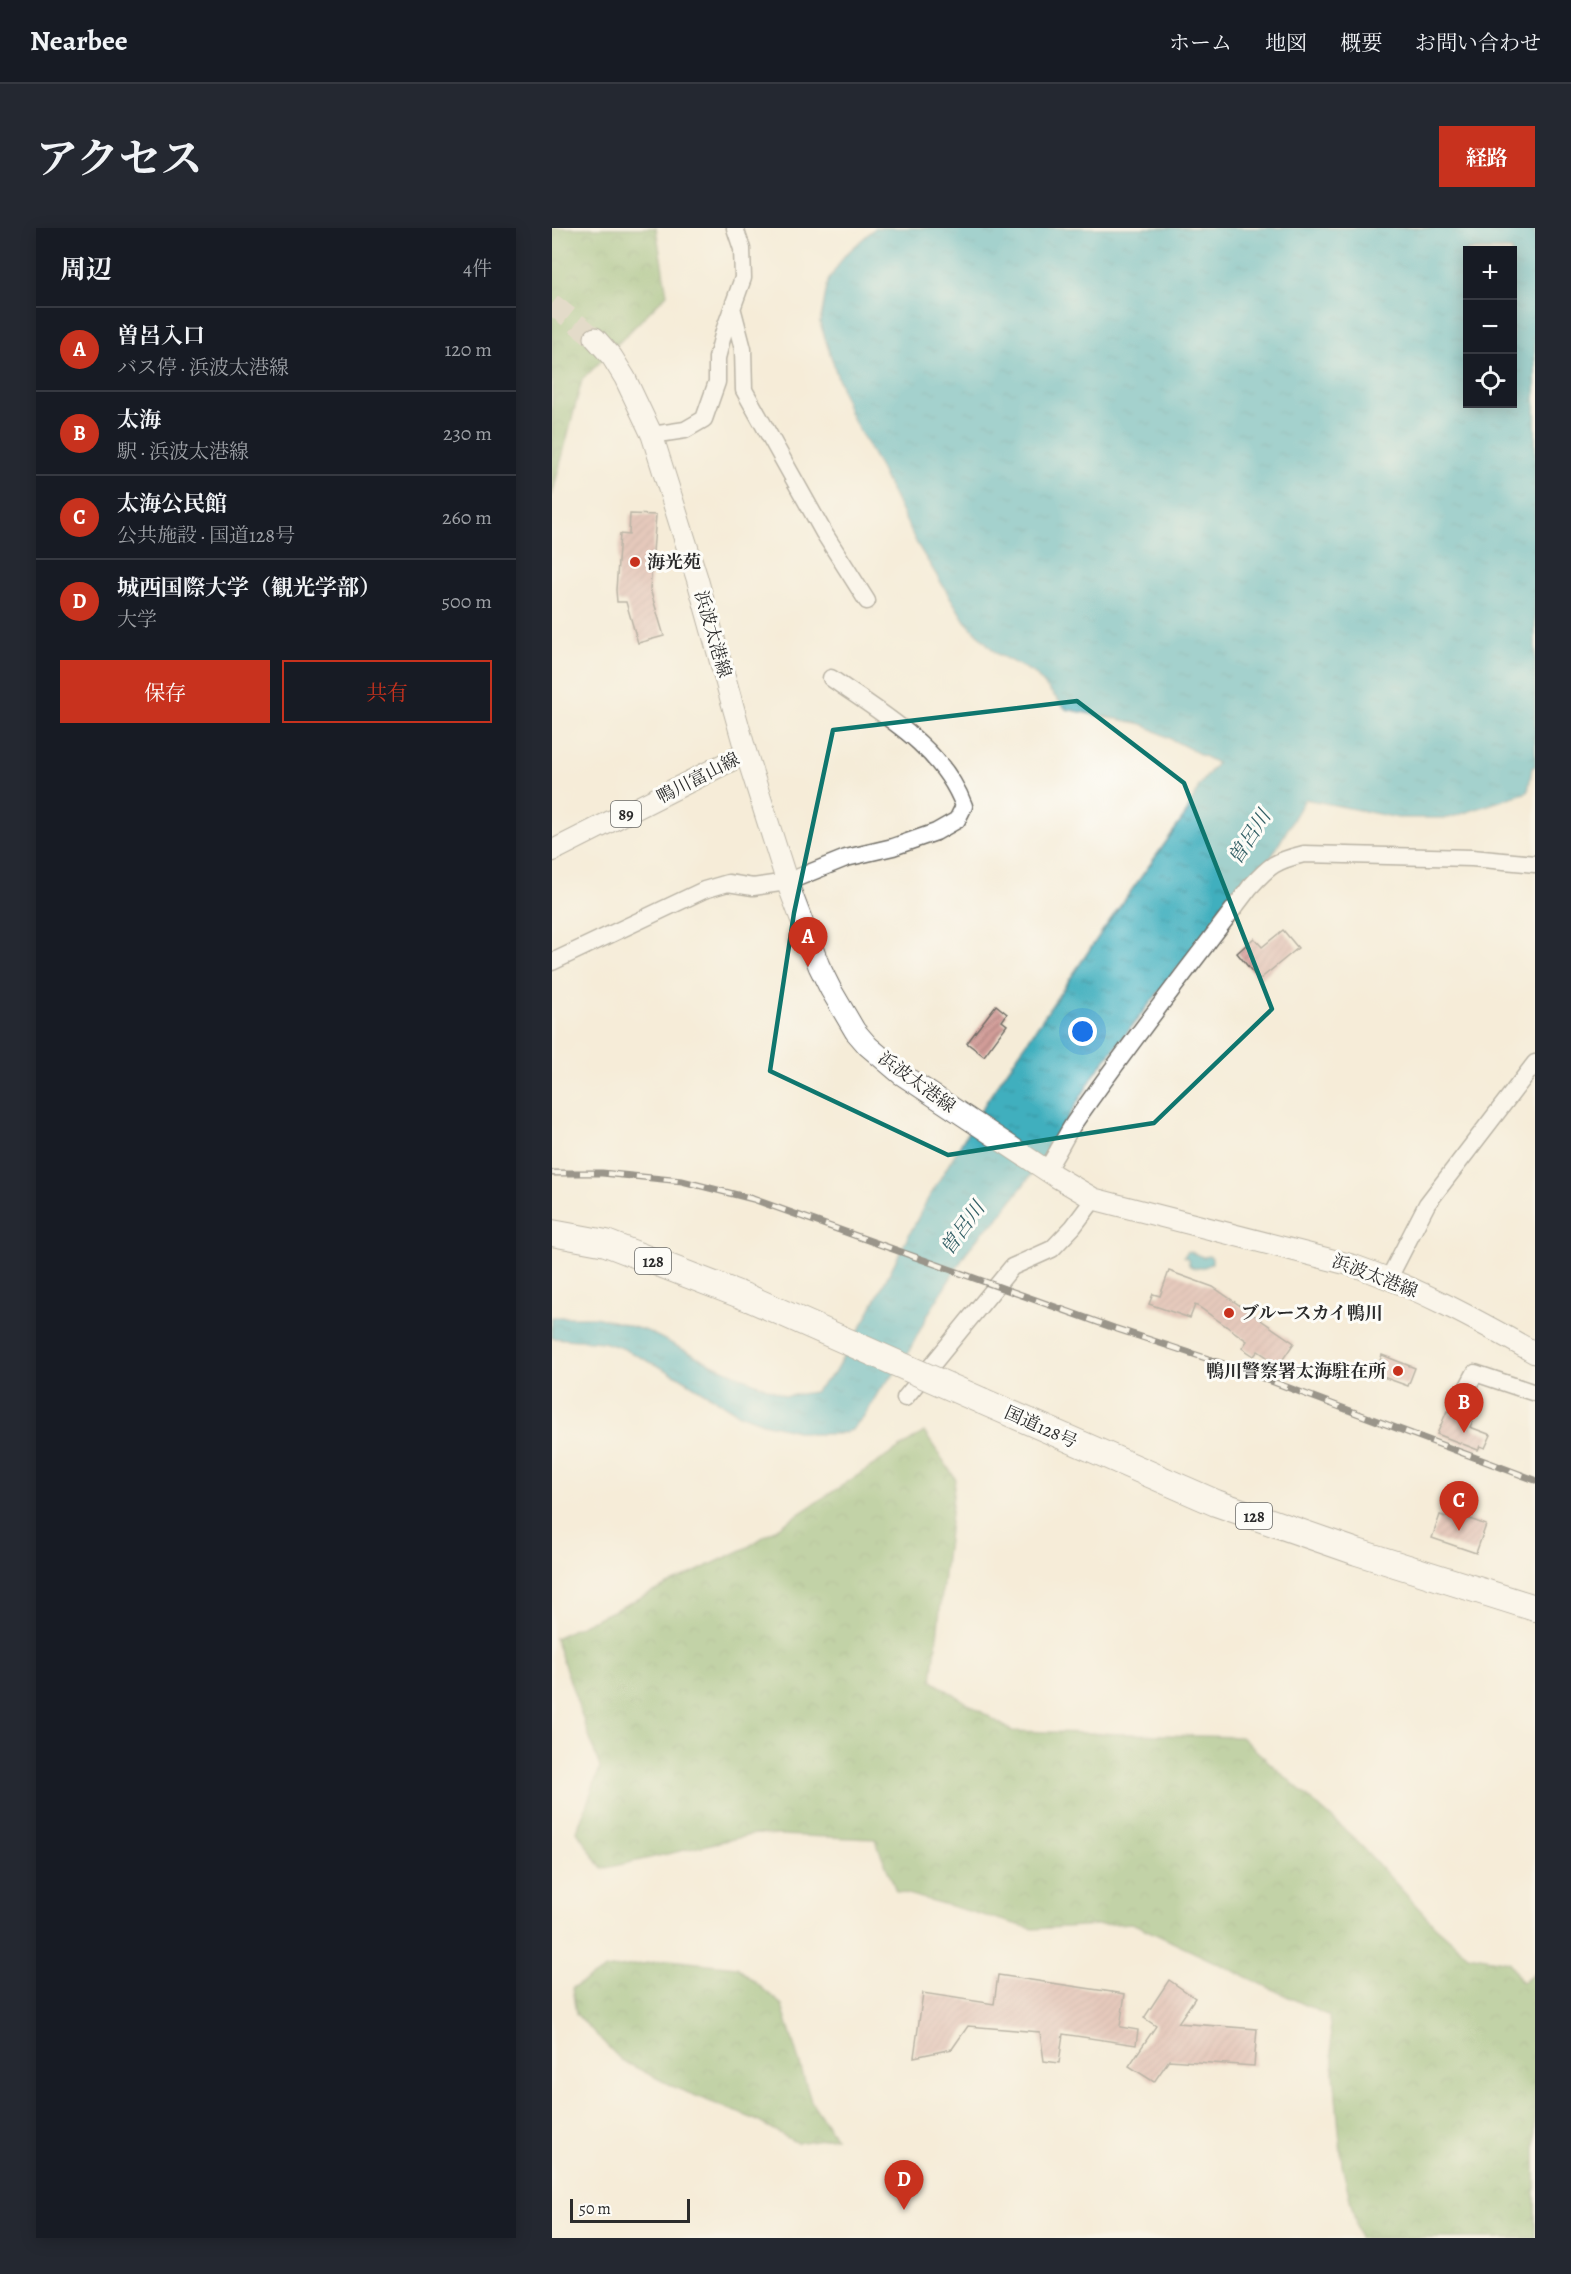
<!DOCTYPE html>
<html lang="ja">
<head>
<meta charset="utf-8">
<style>
  :root { --surface:#171b24; --page:#242831; --text:#f1f3f6; --muted:#9ea1a6; --line:#363941; --accent:#c8321e }
  body { margin:0; font-family:Alegreya,"Noto Serif JP",serif; background:var(--page); color:var(--text) }
  .controls { position:absolute; right:18px; top:18px; display:grid; overflow:hidden; border-radius:0px; box-shadow:0 3px 15px #0003 }
  .controls button { width:54px; height:54px; display:grid; place-items:center; padding:0; border:0; border-bottom:2px solid var(--line); background:var(--surface); color:var(--text); font:30px sans-serif }
  .scale { position:absolute; left:18px; bottom:15px; width:120px; box-sizing:border-box; padding-left:6px; border:3px solid #2b2b2b; border-top:0; font-size:16px; line-height:21px; white-space:nowrap; color:#2b2b2b; -webkit-text-stroke:4px #fdfcf7; paint-order:stroke }
  .you { position:absolute; left:531px; top:804px; width:21px; height:21px; margin:-15px; border:4px solid #fff; border-radius:50%; background:#1a73e8; box-shadow:0 0 0 9px #1a73e833 }
  .badge { display:grid; place-items:center; width:39px; height:39px; border-radius:50%; background:var(--accent); color:#fff; font-size:20px; font-weight:700 }
  .pin { position:absolute; translate:-50% -50px; filter:drop-shadow(0 2px 3px #0008) }
  .pin::after { content:''; position:absolute; top:32px; width:21px; height:18px; background:inherit; clip-path:polygon(0 0,100% 0,50% 100%) }
  .list { margin:0; padding:0; list-style:none }
  h2 { display:flex; justify-content:space-between; align-items:center; height:78px; margin:0; padding:0 24px; font-size:26px }
  h2 small { font-size:20px; font-weight:400; color:var(--muted) }
  .list li { display:grid; grid-template-columns:39px 1fr auto; gap:18px; align-items:center; box-sizing:border-box; height:84px; padding:0 24px; border-top:2px solid var(--line) }
  .list b { display:block; font-size:22px; white-space:nowrap }
  .list p { margin:0; font-size:20px; white-space:nowrap; color:var(--muted) }
  .list em { font-size:20px; font-style:normal; color:var(--muted) }
  .actions { display:flex; gap:12px; padding:18px 24px }
  .actions a { flex:1; padding:14px 0; border:2px solid var(--accent); border-radius:0px; text-align:center; font-size:21px; color:var(--accent) }
  .actions .main { background:var(--accent); color:#fff }
  .icon { flex:none; width:33px; height:33px; fill:none; stroke:currentColor; stroke-width:2; stroke-linecap:round; stroke-linejoin:round }
  .map { position:relative; flex:none; width:983px; height:2010px; overflow:hidden; border-radius:0px }
  header { display:flex; align-items:center; gap:36px; box-sizing:border-box; height:84px; padding:0 30px; background:var(--surface); border-bottom:2px solid var(--line) }
  header strong { font-size:28px }
  nav { display:flex; gap:33px; margin-inline-start:auto; font-size:21px }
  .intro { display:flex; align-items:center; justify-content:space-between; box-sizing:border-box; height:144px; padding:0 36px }
  h1 { margin:0; font-size:42px }
  .button { padding:15px 27px; border-radius:0px; background:var(--accent); color:#fff; font-size:21px; font-weight:700 }
  main { display:flex; gap:36px; padding:0 36px }
  aside { flex:1; background:var(--surface); border-radius:0px; box-shadow:0 3px 15px #0003 }
  .map>svg:first-child { display:block }
</style>
</head>
<body>
<header>
<strong>Nearbee</strong>
<nav><a>ホーム</a><a>地図</a><a>概要</a><a>お問い合わせ</a></nav>
</header>
<div class="intro"><h1>アクセス</h1><a class="button">経路</a></div>
<main>
<aside>
<h2>周辺<small>4件</small></h2>
<ul class="list">
<li><span class="badge">A</span><div><b>曽呂入口</b><p>バス停 · 浜波太港線</p></div><em>120 m</em></li>
<li><span class="badge">B</span><div><b>太海</b><p>駅 · 浜波太港線</p></div><em>230 m</em></li>
<li><span class="badge">C</span><div><b>太海公民館</b><p>公共施設 · 国道128号</p></div><em>260 m</em></li>
<li><span class="badge">D</span><div><b>城西国際大学（観光学部）</b><p>大学</p></div><em>500 m</em></li>
</ul>
<div class="actions"><a class="main">保存</a><a>共有</a></div>
</aside>
<div class="map">
<svg width="983" height="2010" viewBox="0 0 983 2010">
  <defs>
    <pattern id="forest-crowns" width="20" height="18" patternUnits="userSpaceOnUse" patternTransform="scale(1.5)"><rect width="20" height="18" fill="#84b26b"/><path d="M2 6a3 3 0 1 1 6 0M12 15a3 3 0 1 1 6 0" fill="none" stroke="#6c9158"/></pattern>
    <pattern id="water-ripples" width="26" height="14" patternUnits="userSpaceOnUse" patternTransform="scale(1.5)"><rect width="26" height="14" fill="#41afbe"/><path d="M2 4q2-2 4 0t4 0M15 11q2-2 4 0t4 0" fill="none" stroke="#378f9b"/></pattern>
    <pattern id="building-hatch" width="6" height="6" patternUnits="userSpaceOnUse" patternTransform="scale(1.5)"><rect width="6" height="6" fill="#d29d99"/><path d="M-1 1l2-2M0 6l6-6M5 7l2-2" fill="none" stroke="#ab807d"/></pattern>
  </defs>
  <rect width="100%" height="100%" fill="#fdfcf7"/>
  <filter id="ink" filterUnits="userSpaceOnUse"><feTurbulence type="fractalNoise" baseFrequency=".0167" numOctaves="2"/><feDisplacementMap in="SourceGraphic" scale="12" xChannelSelector="R" yChannelSelector="G"/><feConvolveMatrix kernelMatrix="1 2 1 2 8 2 1 2 1" color-interpolation-filters="sRGB"/></filter>
  <filter id="wash" filterUnits="userSpaceOnUse"><feTurbulence type="fractalNoise" baseFrequency=".008" numOctaves="4" result="noise"/><feDisplacementMap in="SourceGraphic" scale="24" xChannelSelector="R" yChannelSelector="G"/><feGaussianBlur stdDeviation="1.35" result="paint"/><feColorMatrix in="noise" values="0 0 0 0 0 0 0 0 0 0 0 0 0 0 0 0 0 1.4 0 .05"/><feComposite in="paint" operator="in"/></filter>
  <g filter="url(#wash)">
    <rect width="100%" height="100%" fill="#f5ecd8"/>
    <path fill="url(#forest-crowns)" stroke="#586e4b" stroke-width="1.5" d="M0 0H104L115 66 30 152 0 268Z
      M372 1204 403 1250 380 1453 460 1503 689 1509 803 1611 882 1697 916 1727 957 1734 970 1755 983 1745V2010H807L790 1937 777 1788 580 1695 481 1701 344 1663 323 1611 203 1606 50 1641 25 1603 48 1540 3 1410 196 1319Z
      M117 1732 185 1739 230 1777 259 1873 283 1909 245 1915 202 1891 124 1860 69 1832 24 1786 20 1760 54 1741Z"/>
    <path fill="url(#water-ripples)" stroke="#366d74" stroke-width="1.5" fill-rule="evenodd" d="M323 0H983V538L980 540 976 564 897 590H846L753 571 720 628 665 690 544 844 494 926 476 951 443 994 432 1003 416 1022 378 1083 357 1123 340 1149 327 1163 312 1189 300 1202 286 1206H258L211 1195 187 1186 126 1148 70 1120 51 1114 0 1110V1089H43L64 1094 95 1103 162 1137 234 1168 262 1164 282 1145 313 1092 374 974 436 871 549 705 634 586 647 558 665 535 590 496 514 481 482 445 445 426 413 393 365 316 328 240 297 184 268 95 276 53 292 28ZM915 22H960V176H915Z
      M636 1023 651 1029 657 1028 660 1030V1035C655 1039 643 1043 637 1037L636 1031 632 1028Z"/>
    <g id="blocks">
      <path fill="url(#building-hatch)" d="M78 286 104 287 98 361 112 408 86 415 74 374H65L64 362 68 306 77 307Z
        M731 702 746 720 707 752 685 725 702 710 710 719Z
        M444 777 455 786 450 793 455 797 432 828 415 815Z
        M617 1043 661 1059 742 1115 727 1137 706 1123 702 1128 690 1120 695 1113 647 1079 643 1077 638 1090 597 1076 601 1066 608 1068Z
        M830 1127 863 1140 856 1158 823 1146Z
        M895 1183 921 1193 918 1199 939 1207 933 1220 928 1218 926 1222 885 1206Z
        M902 1285 934 1297 924 1325 880 1310 888 1287 900 1291Z
        M446 1747 573 1766 568 1799 586 1802 584 1817 511 1806 507 1835 492 1833 488 1804 416 1798 400 1821 362 1829 371 1765 442 1776Z
        M617 1752 643 1770 626 1795 705 1801 702 1838 617 1832 602 1854 577 1838 604 1798 592 1790Z"/>
    </g>
  </g>
  <g filter="url(#ink)">
    <use href="#blocks" fill-opacity="0" stroke="#726f68" stroke-width="1.5"/>
    <g fill="none" stroke-linecap="round" stroke-linejoin="round">
      <path stroke="#cdc5b5" stroke-width="21" stroke-dasharray="21 10" stroke-linecap="butt" d="M0 76 43 110"/>
      <defs>
        <path id="minor" d="M181 83 191 121 192 162 272 305 315 373
          M100 207 133 202 152 191 165 154V130L172 103 191 50 190 21 183 0
          M0 734 152 662 176 655 201 659 235 654 294 630 341 619 384 604 405 592 412 578C390 518 328 485 279 450
          M494 942C505 927 512 910 522 895 578 814 639 737 698 659 718 637 723 633 752 626L920 630 983 636
          M837 1050 875 976 983 835
          M914 1162 923 1145 983 1165
          M353 1170 460 1039 500 1021 521 999 542 971"/>
        <path id="major" d="M43 110 60 129 73 150 100 207 145 350 194 525 235 654 267 738 279 762 303 803 316 818 349 846 503 948 542 971 803 1038C866 1060 925 1092 983 1125
          M0 623 194 525"/>
        <path id="highway" d="M0 1005 54 1015 199 1071
          M430 1173 664 1275 805 1324 983 1380"/>
      </defs>
      <use href="#minor" stroke="#726f68" stroke-width="19"/>
      <use href="#major" stroke="#726f68" stroke-width="23"/>
      <use href="#highway" stroke="#726f68" stroke-width="28"/>
      <use href="#minor" stroke="#fff" stroke-width="16"/>
      <use href="#major" stroke="#fff" stroke-width="21"/>
      <use href="#highway" stroke="#fff" stroke-width="26"/>
      <defs>
        <path id="rail" d="M0 945H50L130 953 201 971 562 1100 684 1140 983 1252"/>
      </defs>
      <use href="#rail" stroke="#2b2b2b" stroke-width="7"/>
      <use href="#rail" stroke="#fdfcf7" stroke-width="4.5" stroke-dasharray="14" stroke-linecap="butt"/>
      <defs>
        <path id="highway-bridge" d="M199 1071 430 1173"/>
      </defs>
      <use href="#highway-bridge" stroke="#726f68" stroke-width="28" stroke-linecap="butt"/>
      <use href="#highway-bridge" stroke="#fff" stroke-width="26"/>
    </g>
  </g>
  <path d="M0 0H983V2010H0ZM525 473 632 555 720 781 602 895 396 927 218 843 242 685 281 502Z" fill="#f5ecd8" fill-opacity=".55" fill-rule="evenodd"/>
  <path fill="none" stroke="#0f766e" stroke-width="4.5" stroke-linejoin="round" d="M525 473 632 555 720 781 602 895 396 927 218 843 242 685 281 502Z"/>
  <g fill="#c8321e" stroke="#fdfcf7" stroke-width="2">
    <circle cx="83" cy="334" r="6"/>
    <circle cx="677" cy="1085" r="6"/>
    <circle cx="846" cy="1143" r="6"/>
  </g>
  <g text-anchor="middle" stroke-width="6" stroke-linejoin="round" paint-order="stroke">
    <g fill="#fdfcf7" stroke="#6a6a68" stroke-width="1.5">
      <rect x="59" y="573" width="30" height="26" rx="4.5"/>
      <rect x="83" y="1020" width="36" height="26" rx="4.5"/>
      <rect x="684" y="1275" width="36" height="26" rx="4.5"/>
    </g>
    <g font-size="16" font-weight="bold" fill="#2b2b2b">
      <text x="74" y="592">89</text>
      <text x="101" y="1039">128</text>
      <text x="702" y="1294">128</text>
    </g>
    <g font-size="18" font-weight="bold" fill="#2b2b2b" stroke="#fdfcf7" text-anchor="start">
      <text x="95" y="340">海光苑</text>
      <text x="689" y="1091">ブルースカイ鴨川</text>
      <text x="834" y="1149" text-anchor="end">鴨川警察署太海駐在所</text>
    </g>
    <g font-size="18" fill="#2b2b2b" stroke="#fdfcf7">
      <text transform="translate(161 406) rotate(74)" y="6">浜波太港線</text>
      <text transform="translate(146 550) rotate(-27)" y="6">鴨川富山線</text>
      <text transform="translate(365 854) rotate(36)" y="6">浜波太港線</text>
      <text transform="translate(823 1048) rotate(21)" y="6">浜波太港線</text>
      <text transform="translate(489 1199) rotate(24)" y="6">国道128号</text>
    </g>
    <g font-size="20" font-style="italic" fill="#346066" stroke="#fdfcf7">
      <text transform="translate(697 609) rotate(-57)" y="7">曽呂川</text>
      <text transform="translate(410 1000) rotate(-54)" y="7">曽呂川</text>
    </g>
  </g>
</svg>
<div class="controls">
<button>+</button>
<button>−</button>
<button><svg class="icon" aria-label="locate" viewBox="0 0 24 24"><circle cx="12" cy="12" r="6"/><path d="M12 2v4M12 18v4M2 12h4M18 12h4"/></svg></button>
</div>
<div class="scale">50 m</div>
<div class="you"></div>
<div class="pin badge" style="left:256px;top:739px">A</div>
<div class="pin badge" style="left:912px;top:1205px">B</div>
<div class="pin badge" style="left:907px;top:1303px">C</div>
<div class="pin badge" style="left:352px;top:1982px">D</div>
</div>
</main>
</body>
</html>
